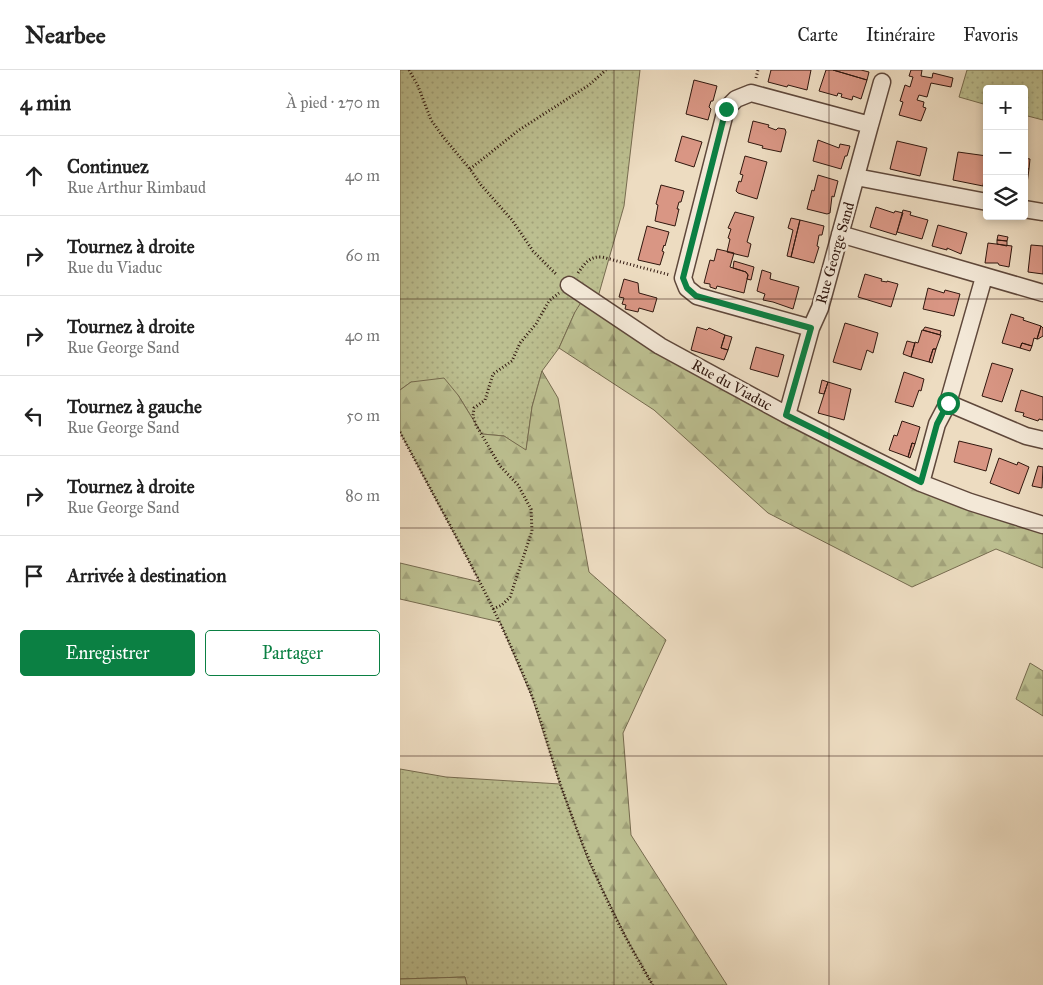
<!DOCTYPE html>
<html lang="fr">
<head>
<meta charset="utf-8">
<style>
  :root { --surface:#fff; --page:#f2f2f2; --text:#222; --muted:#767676; --line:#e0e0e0; --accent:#0b8043 }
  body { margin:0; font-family:"IM FELL Great Primer",serif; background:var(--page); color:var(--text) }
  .controls { position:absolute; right:15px; top:15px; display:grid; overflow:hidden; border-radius:5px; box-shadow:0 2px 8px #0003 }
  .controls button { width:45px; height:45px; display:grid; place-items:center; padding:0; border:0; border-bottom:1px solid var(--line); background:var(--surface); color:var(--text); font:25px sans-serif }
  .stop { position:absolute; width:15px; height:15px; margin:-11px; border:4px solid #0b8043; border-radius:50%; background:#fff }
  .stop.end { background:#0b8043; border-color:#fff; box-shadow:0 1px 5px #0008 }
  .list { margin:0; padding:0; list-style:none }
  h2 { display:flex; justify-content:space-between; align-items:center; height:65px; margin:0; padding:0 20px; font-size:21px }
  h2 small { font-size:16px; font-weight:400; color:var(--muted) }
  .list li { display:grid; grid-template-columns:32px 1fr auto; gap:15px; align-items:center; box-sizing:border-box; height:80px; padding:0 20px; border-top:1px solid var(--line) }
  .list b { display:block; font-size:19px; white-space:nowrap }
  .list p { margin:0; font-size:16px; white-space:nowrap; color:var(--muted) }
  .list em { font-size:16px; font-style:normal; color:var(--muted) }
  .actions { display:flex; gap:10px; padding:15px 20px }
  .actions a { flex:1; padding:11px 0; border:1px solid var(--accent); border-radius:5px; text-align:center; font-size:18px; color:var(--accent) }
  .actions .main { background:var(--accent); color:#fff }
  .icon { flex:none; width:28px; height:28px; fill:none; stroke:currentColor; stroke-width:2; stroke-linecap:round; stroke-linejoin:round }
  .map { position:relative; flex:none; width:643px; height:915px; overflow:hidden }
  header { display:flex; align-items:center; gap:30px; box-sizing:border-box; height:70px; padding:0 25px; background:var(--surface); border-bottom:1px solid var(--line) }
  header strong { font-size:24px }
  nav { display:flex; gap:28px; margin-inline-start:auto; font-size:18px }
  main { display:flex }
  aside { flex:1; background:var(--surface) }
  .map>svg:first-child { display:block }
</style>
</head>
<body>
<header>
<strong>Nearbee</strong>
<nav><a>Carte</a><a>Itinéraire</a><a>Favoris</a></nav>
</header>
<main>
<aside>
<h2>4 min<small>À pied · 270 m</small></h2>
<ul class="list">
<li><svg class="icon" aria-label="ahead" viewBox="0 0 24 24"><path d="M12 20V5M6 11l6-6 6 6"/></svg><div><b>Continuez</b><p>Rue Arthur Rimbaud</p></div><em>40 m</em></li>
<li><svg class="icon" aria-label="right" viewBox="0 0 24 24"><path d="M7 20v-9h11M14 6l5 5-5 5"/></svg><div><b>Tournez à droite</b><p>Rue du Viaduc</p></div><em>60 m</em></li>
<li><svg class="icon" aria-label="right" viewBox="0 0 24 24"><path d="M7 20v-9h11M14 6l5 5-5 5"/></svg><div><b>Tournez à droite</b><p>Rue George Sand</p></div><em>40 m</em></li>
<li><svg class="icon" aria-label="left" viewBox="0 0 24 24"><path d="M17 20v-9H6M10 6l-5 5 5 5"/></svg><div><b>Tournez à gauche</b><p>Rue George Sand</p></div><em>50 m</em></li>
<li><svg class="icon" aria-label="right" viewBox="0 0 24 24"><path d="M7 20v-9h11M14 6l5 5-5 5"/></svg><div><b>Tournez à droite</b><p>Rue George Sand</p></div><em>80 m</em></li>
<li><svg class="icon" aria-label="arrive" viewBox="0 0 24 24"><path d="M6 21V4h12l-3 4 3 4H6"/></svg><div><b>Arrivée à destination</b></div></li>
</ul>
<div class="actions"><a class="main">Enregistrer</a><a>Partager</a></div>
</aside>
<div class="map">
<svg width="643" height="915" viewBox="0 0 643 915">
  <defs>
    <pattern id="grass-dots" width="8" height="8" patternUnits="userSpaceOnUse" patternTransform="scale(1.25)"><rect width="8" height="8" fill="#bcbf90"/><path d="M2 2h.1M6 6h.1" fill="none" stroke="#a2a37b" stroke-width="1.8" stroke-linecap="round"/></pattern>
    <pattern id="forest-firs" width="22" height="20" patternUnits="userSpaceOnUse" patternTransform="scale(1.25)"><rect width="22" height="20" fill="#bcbf90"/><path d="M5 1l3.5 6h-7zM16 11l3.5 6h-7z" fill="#a2a37b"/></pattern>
  </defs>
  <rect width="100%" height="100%" fill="#eddcc1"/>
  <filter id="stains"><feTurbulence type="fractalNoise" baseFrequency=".004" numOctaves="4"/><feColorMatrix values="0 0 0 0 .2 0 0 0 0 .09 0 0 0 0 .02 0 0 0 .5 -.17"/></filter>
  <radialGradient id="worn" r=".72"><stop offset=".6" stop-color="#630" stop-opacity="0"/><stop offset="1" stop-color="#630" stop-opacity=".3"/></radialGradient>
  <path fill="url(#grass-dots)" stroke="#766b4f" d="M0 0H240L224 136 196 234 175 242 159 278 142 301 132 337 126 381 104 366 82 364 58 325 11 312 0 320Z
    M567 0H643V50L624 45V19H587V35L559 27Z
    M0 699 46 707 160 714 189 792 227 869 253 915H67L65 907 0 909Z"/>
  <path fill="url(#forest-firs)" stroke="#766b4f" d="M185 226 459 382 643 455V498L596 479 512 517 368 443 254 340 159 278 175 242Z
    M142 301 158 328 189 502 266 570 223 663 231 765 327 915H253L251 912 227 869 189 792 160 714 132 627 100 552 0 529V493L80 512 0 362V320L11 312 44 308 58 325 82 364 104 366 126 380 132 337Z
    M630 593 643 601V646L616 629Z
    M65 907 67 915H0V909Z"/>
  <path fill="#d99684" stroke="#30170e" d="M371 0H411L407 20 388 15 387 17 368 12Z
    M426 0H433L467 10 461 29 453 26 452 30 441 27 442 24 438 23 437 26 419 21Z
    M433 0H461L469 2 467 10Z
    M511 0H522L521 6 532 8 533 3 553 8 551 17 531 13 527 27 519 25 517 30 524 32 523 37 526 38 521 51 499 45 503 32 500 31 505 15 510 17 513 7 509 6Z
    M294 10 317 16 313 31H311L309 37 311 39 308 50 286 44Z
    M353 51 369 55 368 57 376 60 378 58 385 59 386 62 381 82 362 78 363 76 348 72Z
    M282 66 302 72 294 97 275 91Z
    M418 70 439 78 440 74 450 76 447 86H445L441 99 413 91Z
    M497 71 527 78 520 106 490 99Z
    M558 82 587 86 583 116 553 110Z
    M345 86 367 92 357 129 338 123 336 121 339 111 341 112 343 105 340 104Z
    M624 88 630 89 629 99 624 98Z
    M624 98 629 99 626 121H624Z
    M418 105 438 111 434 127 432 126 430 143 427 144 407 139 412 120 414 121Z
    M261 115 284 121 281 132H279L277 139H279L275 156 255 151 258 135 256 134Z
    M476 137 494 143 495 141 503 143 496 165 470 157Z
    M503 140 511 142 510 145 528 150 522 169 497 162Z
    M335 142 354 147 347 172 351 174 348 187 327 182 330 169 328 168 331 159 328 158Z
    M391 148 400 150 391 187 387 186 393 160 388 158Z
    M400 150 424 156 422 165H419L417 176 419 177 414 193 391 187Z
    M538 155 567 163 561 184 547 178V180L532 176Z
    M247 156 269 162 265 176 264 175 262 181 264 182 260 195 238 190Z
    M598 165 608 167 607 171 597 170Z
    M597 170 607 171V176L597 174Z
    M588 173 612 176 609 197 599 195 598 193H585Z
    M631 175 643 176V204L628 202Z
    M317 179 334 183 330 197 346 202 348 205 344 223 317 216 316 219 310 217V214L304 213 310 190 314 191Z
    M334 191 354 197 351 210 347 209 348 205 346 202 333 198Z
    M362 200 371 203 370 209 399 217 393 239 373 232 363 230 365 224 357 221Z
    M465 204 482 209 481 211 487 212V211L498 214 491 237 458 227Z
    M224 209 238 213 239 223 257 228 253 242 239 238 238 242 225 239 226 235 222 234 224 228 219 227Z
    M528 218 544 223 545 220 560 224 554 246 523 239Z
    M611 244 624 248 623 250 641 256 637 269 634 268 632 276 622 273 620 278 602 273Z
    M445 253 478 263 473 283 467 280 461 300 433 292Z
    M641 256 643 258V266L638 269H637Z
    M297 257 307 260 309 258 325 265 321 278 328 280 324 290 291 280Z
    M525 257 541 261 540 265 523 260Z
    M522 260 541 265 536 279H533L529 292 511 287 515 272 518 273Z
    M325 265 332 267 328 280 321 278Z
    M507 271 515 273 511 287 503 284Z
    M622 273 632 276 630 281 620 278Z
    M356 277 384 285 378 307 350 299Z
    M533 279H536L532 293 529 292Z
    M592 293 613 299 602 332 582 326Z
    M504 302 524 309 521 321 519 320 513 337 495 332Z
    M422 310 428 312 424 324 419 323Z
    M428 312 451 319 444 350 418 343Z
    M621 320 643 327V350L639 349 638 351 623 346 624 343 615 341Z
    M502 351 520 357 515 374 512 373 508 387 489 380 494 365 497 366Z
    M559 371 592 379 586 401 554 392Z
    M512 373 515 374 510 388 508 387Z
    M599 388 617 395 618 392 629 397 619 424 590 413Z
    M638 396 643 397 642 418 632 416Z"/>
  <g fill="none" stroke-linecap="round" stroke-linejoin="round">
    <defs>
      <path id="street" d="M351 23 470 55 420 238 411 258 297 226 287 218 283 208 326 39 336 29Z
        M470 55 482 12
        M456 107 587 132
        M624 139 643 142
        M440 164 643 223
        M169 215 260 276 387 345 459 382 521 413 570 432 643 455
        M548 333 626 366 643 370
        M387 345 411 258
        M521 413 537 354 548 333 584 207"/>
    </defs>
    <use href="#street" stroke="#5f483b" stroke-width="19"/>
    <path stroke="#30170e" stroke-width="3" stroke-dasharray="1 2.5" stroke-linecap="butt" d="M9 0 18 16 31 50 44 68 70 99 81 115 112 150 133 181 157 205
      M356 8 358 0
      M70 99 119 60 189 15 206 0
      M178 203C185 193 190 186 202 187L270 205
      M0 362C46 449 96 535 132 626 143 655 150 684 160 713 184 783 214 852 253 915
      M93 539 102 535 110 527 132 461 131 439 118 415 100 396 76 355 73 346 74 338 85 330 93 304 112 291 120 273 136 254 149 231 159 223"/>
    <use href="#street" stroke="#f3e8d7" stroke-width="16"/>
  </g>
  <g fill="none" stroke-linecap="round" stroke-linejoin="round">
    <path stroke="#0b8043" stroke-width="6" d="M326 39 283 208 287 218 296 226 411 258 386 345 521 412 537 354 548 333"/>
  </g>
  <path fill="none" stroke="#30170e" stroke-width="1" stroke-opacity="0.55" d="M214 0V915M429 0V915M0 229H643M0 458H643M0 686H643"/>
  <g text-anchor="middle" stroke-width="5" stroke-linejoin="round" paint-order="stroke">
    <g font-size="15" fill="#30170e" stroke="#f3e8d7">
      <text transform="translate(435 183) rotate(-74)" y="5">Rue George Sand</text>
      <text transform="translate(332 315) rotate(29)" y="5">Rue du Viaduc</text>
    </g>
  </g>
  <rect width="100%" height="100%" filter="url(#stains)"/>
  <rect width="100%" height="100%" fill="url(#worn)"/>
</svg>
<div class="controls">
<button>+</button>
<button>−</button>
<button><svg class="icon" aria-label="layers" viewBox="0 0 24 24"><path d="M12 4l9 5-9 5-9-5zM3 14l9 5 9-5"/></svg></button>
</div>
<div class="stop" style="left:548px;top:333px"></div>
<div class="stop end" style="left:326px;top:39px"></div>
</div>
</main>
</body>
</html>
